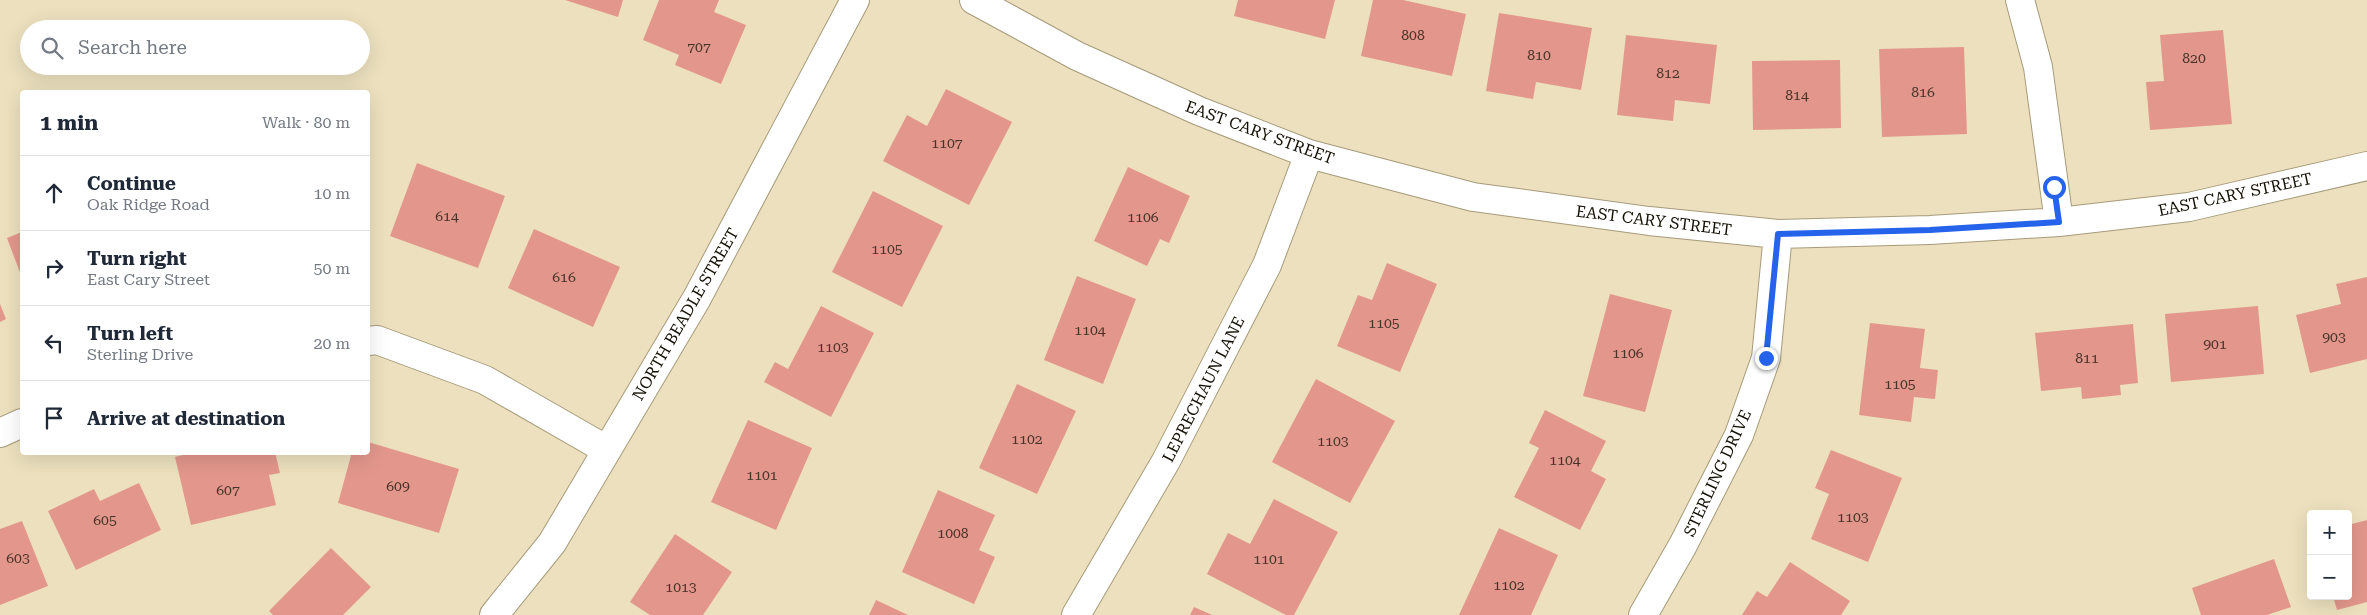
<!DOCTYPE html>
<html lang="en">
<head>
<meta charset="utf-8">
<style>
  :root { --surface:#fff; --page:#f6f6f7; --text:#1f2937; --muted:#747a83; --line:#e0e1e3 }
  body { margin:0; font-family:"Roboto Serif",serif; background:var(--page); color:var(--text) }
  .controls { position:absolute; right:15px; bottom:15px; display:grid; overflow:hidden; border-radius:5px; box-shadow:0 5px 20px #0002 }
  .controls button { width:45px; height:45px; display:grid; place-items:center; padding:0; border:0; border-bottom:1px solid var(--line); background:var(--surface); color:var(--text); font:25px sans-serif }
  .stop { position:absolute; width:15px; height:15px; margin:-11px; border:4px solid #2563eb; border-radius:50%; background:#fff }
  .stop.end { background:#2563eb; border-color:#fff; box-shadow:0 1px 5px #0008 }
  .list { margin:0; padding:0; list-style:none }
  h2 { display:flex; justify-content:space-between; align-items:center; height:65px; margin:0; padding:0 20px; font-size:21px }
  h2 small { font-size:16px; font-weight:400; color:var(--muted) }
  .list li { display:grid; grid-template-columns:32px 1fr auto; gap:15px; align-items:center; box-sizing:border-box; height:75px; padding:0 20px; border-top:1px solid var(--line) }
  .list b { display:block; font-size:19px; white-space:nowrap }
  .list p { margin:0; font-size:16px; white-space:nowrap; color:var(--muted) }
  .list em { font-size:16px; font-style:normal; color:var(--muted) }
  .icon { flex:none; width:28px; height:28px; fill:none; stroke:currentColor; stroke-width:2; stroke-linecap:round; stroke-linejoin:round }
  .map { position:relative; flex:none; width:2367px; height:615px; overflow:hidden }
  .search { position:absolute; background:var(--surface); box-shadow:0 5px 20px #0002; left:20px; top:20px; width:350px; height:55px; display:flex; align-items:center; gap:12px; box-sizing:border-box; padding:0 18px; border-radius:28px; color:var(--muted); font-size:19px }
  .panel { position:absolute; background:var(--surface); box-shadow:0 5px 20px #0002; left:20px; top:90px; width:350px; height:365px; border-radius:5px }
  .map>svg:first-child { display:block }
</style>
</head>
<body>
<div class="map">
<svg width="2367" height="615" viewBox="0 0 2367 615">
  <rect width="100%" height="100%" fill="#ece0be"/>
  <path fill="#e3978c" d="M565 0H623L618 17Z
    M659 0H719L714 12 746 25 721 84 675 65 679 55 643 40Z
    M1238 0H1335L1325 39 1234 16Z
    M1373 0H1403L1466 14 1452 76 1361 56Z
    M1499 13 1592 28 1581 90 1536 82 1533 99 1486 91Z
    M2223 30 2232 124 2150 130 2146 82 2164 81 2160 35Z
    M1626 35 1717 45 1710 104 1675 100 1673 121 1617 115Z
    M1964 47 1967 134 1882 137 1879 49Z
    M1840 60 1841 128 1753 130 1752 61Z
    M946 89 1012 122 969 205 883 161 907 115 927 126Z
    M417 163 505 196 478 268 390 236Z
    M1128 167 1190 196 1169 243 1160 239 1147 266 1094 241Z
    M873 191 943 226 902 307 832 272Z
    M534 229 620 267 593 327 508 288Z
    M22 232V278L7 238Z
    M1387 263 1437 284 1400 372 1337 346 1358 295 1372 300Z
    M1077 276 1136 299 1103 384 1044 360Z
    M2367 277V359L2310 373 2296 315 2341 304 2336 284Z
    M1610 294 1672 310 1645 412 1583 396Z
    M0 304 6 319 0 322Z
    M821 306 874 333 831 417 764 382 775 362 788 369Z
    M2258 306 2264 374 2171 382 2165 314Z
    M1870 323 1925 329 1920 368 1938 370 1935 399 1914 397 1911 422 1859 415Z
    M2133 324 2138 383 2120 385 2121 395 2082 399 2081 387 2041 391 2035 333Z
    M1316 379 1395 421 1350 503 1272 462Z
    M1017 384 1076 411 1037 494 979 468Z
    M1545 410 1606 441 1591 471 1606 479 1580 530 1514 497 1539 448 1529 443Z
    M748 420 812 448 776 530 711 502Z
    M368 442 459 469 439 533 338 503 352 452H368Z
    M1831 450 1902 478 1868 562 1811 539 1829 494 1815 488Z
    M194 452H275L280 473 269 475 276 505 191 525 175 457Z
    M139 483 161 530 76 570 48 511 94 489 100 501Z
    M938 490 995 515 979 550 995 557 974 604 902 572Z
    M1274 499 1338 532 1294 615H1286L1207 574 1228 533 1250 544Z
    M2367 520V602L2337 610 2333 596H2348V525Z
    M22 521 48 586 0 605V529Z
    M1499 528 1558 555 1531 615H1459Z
    M675 534 732 572 703 615H650L630 602Z
    M331 548 371 587 343 615H273L269 611Z
    M2274 559 2291 607 2267 615H2201L2192 588Z
    M1790 562 1850 601 1841 615H1742L1757 591 1767 597Z
    M876 600 908 615H869Z
    M1194 607 1212 615H1190Z"/>
  <g fill="none" stroke-linecap="round" stroke-linejoin="round">
    <defs>
      <path id="minor" d="M974 0 1077 56 1199 111 1309 154 1473 197 1649 221 1778 234 1930 230 2059 222 2189 207 2367 166
        M2020 0 2038 67 2059 222
        M368 341 377 340 485 380 607 450
        M0 433 22 423
        M494 615 552 543 697 298 855 0
        M1076 615 1166 461 1267 265 1309 154
        M1643 615 1683 545 1739 435 1766 358 1778 234"/>
    </defs>
    <use href="#minor" stroke="#a69b7a" stroke-width="30"/>
    <use href="#minor" stroke="#fff" stroke-width="28"/>
  </g>
  <g fill="none" stroke-linecap="round" stroke-linejoin="round">
    <path stroke="#2563eb" stroke-width="6" d="M1766 358 1778 234 1930 230 2059 222 2054 187"/>
  </g>
  <g text-anchor="middle" stroke-width="4" stroke-linejoin="round" paint-order="stroke">
    <g font-size="14" fill="#483227">
      <text x="1413" y="40">808</text>
      <text x="699" y="52">707</text>
      <text x="1539" y="60">810</text>
      <text x="2194" y="63">820</text>
      <text x="1668" y="78">812</text>
      <text x="1923" y="97">816</text>
      <text x="1797" y="100">814</text>
      <text x="947" y="148">1107</text>
      <text x="447" y="221">614</text>
      <text x="1143" y="222">1106</text>
      <text x="887" y="254">1105</text>
      <text x="564" y="282">616</text>
      <text x="1384" y="328">1105</text>
      <text x="1090" y="335">1104</text>
      <text x="2334" y="342">903</text>
      <text x="2215" y="349">901</text>
      <text x="833" y="352">1103</text>
      <text x="1628" y="358">1106</text>
      <text x="2087" y="363">811</text>
      <text x="1900" y="389">1105</text>
      <text x="1027" y="444">1102</text>
      <text x="1333" y="446">1103</text>
      <text x="1565" y="465">1104</text>
      <text x="762" y="480">1101</text>
      <text x="398" y="491">609</text>
      <text x="228" y="495">607</text>
      <text x="1853" y="522">1103</text>
      <text x="105" y="525">605</text>
      <text x="953" y="538">1008</text>
      <text x="18" y="563">603</text>
      <text x="1269" y="564">1101</text>
      <text x="1509" y="590">1102</text>
      <text x="681" y="592">1013</text>
    </g>
    <g font-size="16" fill="#141005" stroke="#fff">
      <text transform="translate(1260 132) rotate(20)" y="6">EAST CARY STREET</text>
      <text transform="translate(2235 194) rotate(-12)" y="6">EAST CARY STREET</text>
      <text transform="translate(1654 220) rotate(7)" y="6">EAST CARY STREET</text>
      <text transform="translate(685 314) rotate(-60)" y="6">NORTH BEADLE STREET</text>
      <text transform="translate(1203 389) rotate(-63)" y="6">LEPRECHAUN LANE</text>
      <text transform="translate(1717 473) rotate(-65)" y="6">STERLING DRIVE</text>
    </g>
  </g>
</svg>
<div class="controls">
<button>+</button>
<button>−</button>
</div>
<div class="stop" style="left:2054px;top:187px"></div>
<div class="stop end" style="left:1766px;top:358px"></div>
<div class="search"><svg class="icon" aria-label="search" viewBox="0 0 24 24"><circle cx="10" cy="10" r="6"/><path d="M15 15l6 6"/></svg>Search here</div>
<section class="panel">
<h2>1 min<small>Walk · 80 m</small></h2>
<ul class="list">
<li><svg class="icon" aria-label="ahead" viewBox="0 0 24 24"><path d="M12 20V5M6 11l6-6 6 6"/></svg><div><b>Continue</b><p>Oak Ridge Road</p></div><em>10 m</em></li>
<li><svg class="icon" aria-label="right" viewBox="0 0 24 24"><path d="M7 20v-9h11M14 6l5 5-5 5"/></svg><div><b>Turn right</b><p>East Cary Street</p></div><em>50 m</em></li>
<li><svg class="icon" aria-label="left" viewBox="0 0 24 24"><path d="M17 20v-9H6M10 6l-5 5 5 5"/></svg><div><b>Turn left</b><p>Sterling Drive</p></div><em>20 m</em></li>
<li><svg class="icon" aria-label="arrive" viewBox="0 0 24 24"><path d="M6 21V4h12l-3 4 3 4H6"/></svg><div><b>Arrive at destination</b></div></li>
</ul>
</section>
</div>
</body>
</html>
